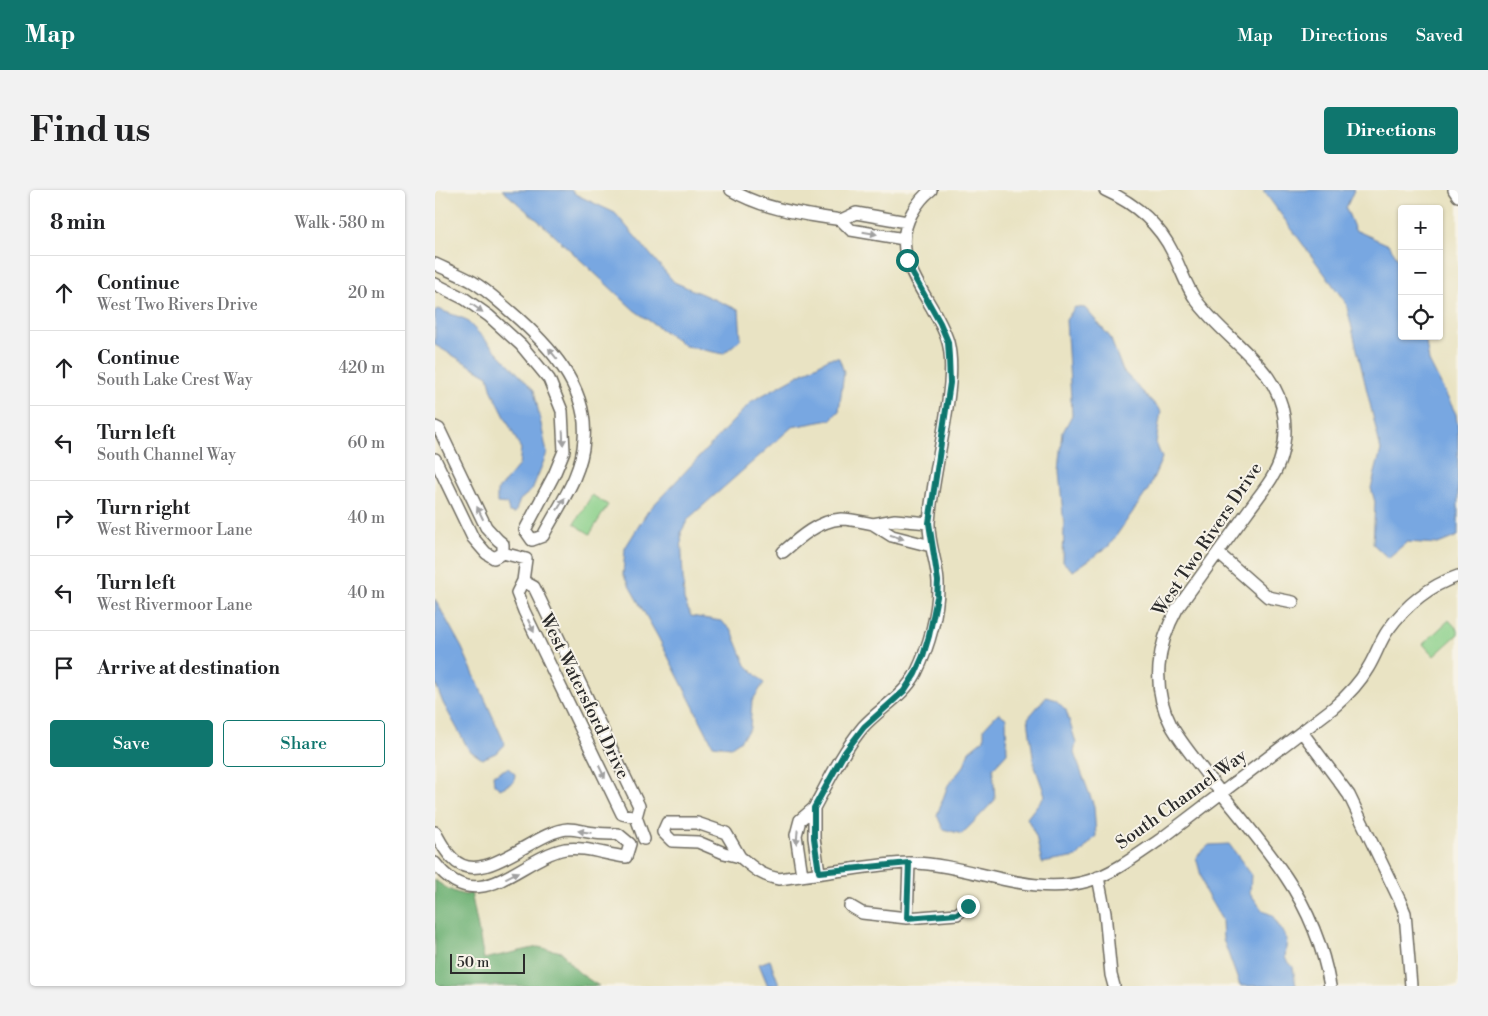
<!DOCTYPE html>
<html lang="en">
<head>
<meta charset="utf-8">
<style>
  :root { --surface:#fff; --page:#f2f2f2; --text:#202124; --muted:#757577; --line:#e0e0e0; --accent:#0f766e }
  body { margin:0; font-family:"Libre Bodoni",serif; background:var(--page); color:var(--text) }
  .controls { position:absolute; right:15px; top:15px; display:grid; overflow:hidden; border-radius:5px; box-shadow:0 1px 4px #0004 }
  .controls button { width:45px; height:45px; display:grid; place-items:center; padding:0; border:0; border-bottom:1px solid var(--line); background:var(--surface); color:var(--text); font:25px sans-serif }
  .scale { position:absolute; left:15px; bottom:12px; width:75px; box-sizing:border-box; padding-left:5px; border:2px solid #2b2b2b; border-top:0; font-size:14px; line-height:18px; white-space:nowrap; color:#2b2b2b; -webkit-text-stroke:4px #f7f3e8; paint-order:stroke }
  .stop { position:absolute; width:15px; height:15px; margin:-11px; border:4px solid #0f766e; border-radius:50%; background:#fff }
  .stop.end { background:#0f766e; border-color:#fff; box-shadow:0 1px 5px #0008 }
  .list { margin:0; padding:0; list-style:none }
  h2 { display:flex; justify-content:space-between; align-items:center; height:65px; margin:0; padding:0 20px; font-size:21px }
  h2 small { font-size:16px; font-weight:400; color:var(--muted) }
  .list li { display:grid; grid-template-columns:32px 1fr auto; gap:15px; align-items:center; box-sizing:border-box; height:75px; padding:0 20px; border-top:1px solid var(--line) }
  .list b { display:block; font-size:19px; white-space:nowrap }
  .list p { margin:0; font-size:16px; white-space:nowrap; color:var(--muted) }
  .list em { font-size:16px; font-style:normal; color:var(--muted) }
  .actions { display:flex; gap:10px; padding:15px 20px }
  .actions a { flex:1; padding:11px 0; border:1px solid var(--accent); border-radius:5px; text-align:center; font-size:18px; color:var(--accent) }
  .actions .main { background:var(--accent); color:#fff }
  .icon { flex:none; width:28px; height:28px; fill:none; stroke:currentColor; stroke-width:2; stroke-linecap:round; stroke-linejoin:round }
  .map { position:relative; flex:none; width:1023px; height:796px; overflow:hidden; border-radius:5px }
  header { display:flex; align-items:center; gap:30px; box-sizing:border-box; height:70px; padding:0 25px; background:var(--accent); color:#fff }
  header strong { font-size:24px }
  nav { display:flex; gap:28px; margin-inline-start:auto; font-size:18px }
  .intro { display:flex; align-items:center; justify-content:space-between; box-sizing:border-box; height:120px; padding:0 30px }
  h1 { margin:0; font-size:35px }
  .button { padding:12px 22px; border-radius:5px; background:var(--accent); color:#fff; font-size:18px; font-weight:700 }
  main { display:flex; gap:30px; padding:0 30px }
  aside { flex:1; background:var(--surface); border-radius:5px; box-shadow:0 1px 4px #0004 }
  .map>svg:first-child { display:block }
</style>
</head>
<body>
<header>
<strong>Map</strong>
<nav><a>Map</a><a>Directions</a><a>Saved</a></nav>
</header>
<div class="intro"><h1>Find us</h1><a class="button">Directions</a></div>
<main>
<aside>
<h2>8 min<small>Walk · 580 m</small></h2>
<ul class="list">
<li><svg class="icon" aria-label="ahead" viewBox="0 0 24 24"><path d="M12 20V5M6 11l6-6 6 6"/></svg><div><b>Continue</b><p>West Two Rivers Drive</p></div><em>20 m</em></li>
<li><svg class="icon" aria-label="ahead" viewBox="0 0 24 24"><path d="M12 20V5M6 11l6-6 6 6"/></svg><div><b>Continue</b><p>South Lake Crest Way</p></div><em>420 m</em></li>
<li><svg class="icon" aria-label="left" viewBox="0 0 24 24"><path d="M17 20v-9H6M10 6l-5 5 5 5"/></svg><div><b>Turn left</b><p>South Channel Way</p></div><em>60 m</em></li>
<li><svg class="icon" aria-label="right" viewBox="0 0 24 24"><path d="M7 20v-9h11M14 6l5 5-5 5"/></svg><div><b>Turn right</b><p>West Rivermoor Lane</p></div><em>40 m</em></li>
<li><svg class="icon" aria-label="left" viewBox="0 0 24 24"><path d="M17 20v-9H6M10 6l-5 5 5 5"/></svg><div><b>Turn left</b><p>West Rivermoor Lane</p></div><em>40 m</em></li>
<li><svg class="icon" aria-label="arrive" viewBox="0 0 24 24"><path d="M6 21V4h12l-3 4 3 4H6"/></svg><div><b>Arrive at destination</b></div></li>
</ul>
<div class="actions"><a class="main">Save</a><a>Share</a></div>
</aside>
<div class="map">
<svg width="1023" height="796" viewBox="0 0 1023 796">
  <rect width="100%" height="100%" fill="#f7f3e8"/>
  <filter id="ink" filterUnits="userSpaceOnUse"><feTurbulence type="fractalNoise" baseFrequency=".02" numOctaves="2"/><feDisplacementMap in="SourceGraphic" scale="10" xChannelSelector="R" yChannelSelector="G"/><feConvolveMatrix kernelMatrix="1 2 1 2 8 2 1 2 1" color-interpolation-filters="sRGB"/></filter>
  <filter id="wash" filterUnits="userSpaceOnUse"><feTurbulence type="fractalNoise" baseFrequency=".0096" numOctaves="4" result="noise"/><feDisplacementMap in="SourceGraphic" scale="20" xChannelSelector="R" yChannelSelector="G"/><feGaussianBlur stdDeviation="1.12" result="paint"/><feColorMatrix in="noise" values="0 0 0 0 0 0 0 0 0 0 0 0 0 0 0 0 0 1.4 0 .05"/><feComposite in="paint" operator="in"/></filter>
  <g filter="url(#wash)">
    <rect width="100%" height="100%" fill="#e9e3c3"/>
    <path fill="#8bd08a" stroke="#5b7e5a" d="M157 305 173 315 155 344 139 334Z
      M1014 430 1023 440V444L999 466 988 454Z"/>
    <path fill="#70b276" stroke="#4e6e50" d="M0 690C9 697 19 703 31 705L36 702 49 769 103 757 127 762C137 779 148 786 164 796H0Z"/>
    <path fill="#78a7e1" stroke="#526986" d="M67 0H136L142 5 180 23 239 92 304 120 306 149 288 164 250 156 199 120 106 33Z
      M828 0H919L911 18 920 40 954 55 967 75V146H990L994 171 1021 224 1023 241V346L1003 354 972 352 953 368 938 354 940 312 936 298 946 260 911 113Z
      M640 117 650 118 675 147 688 181 726 221 721 253 727 268 713 300 674 356 638 381 628 372 629 336 624 282 628 242 637 225 631 130Z
      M2 119 30 129 99 200 112 263 97 300 85 310 80 323 74 322 72 314 62 313V301L84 275 86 259 57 201 53 186 0 155V121Z
      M395 168H404L409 182 404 221 395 230 357 237 254 328 246 342 249 410 256 426 286 431 297 441 311 475 329 493 317 511 315 538 305 551 296 557 278 555 223 447 188 385 190 358 213 321 317 211Z
      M0 409 27 458 70 554 63 562 47 569 34 560 8 513 0 492Z
      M611 507 621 510 631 520 641 553 639 563 659 616 661 646 642 667 607 673 601 646 592 628 610 605 599 574 593 528Z
      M563 523 571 528 572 563 558 578 560 610 527 644 508 639 502 625 513 595 529 576 534 561 549 549V538Z
      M73 578 80 584 79 592 65 599 59 594 58 585Z
      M794 654 816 684 815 703 828 721 837 725 852 749 850 768 858 777 861 796H805L788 749 787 730 770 701 761 667 774 655Z
      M335 770 344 794 333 796 324 774Z"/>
  </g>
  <g filter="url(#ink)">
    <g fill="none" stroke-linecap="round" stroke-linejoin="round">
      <defs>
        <path id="minor" d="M296 0C330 20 368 24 406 30
          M670 0C699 13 724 34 738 63 746 79 751 96 761 110 782 139 813 159 833 187 850 211 854 240 846 267 841 287 825 304 813 321 789 354 766 386 742 419 722 455 716 497 736 535 746 553 760 569 772 585 798 619 827 651 851 687 874 721 888 756 895 796
          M1019 0 1023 6
          M469 49 416 40 406 30 421 23 472 32
          M0 74C12 80 26 85 38 92 52 100 64 112 76 122 113 154 154 197 149 249 147 286 124 315 108 346L97 350
          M0 94 30 109 54 126 86 155 114 189 127 221 129 261 119 285 90 340 97 350
          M0 237 4 239 51 337 63 350 68 354V363
          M0 269 38 348 51 363 59 368 68 363 91 369 88 391 82 403 89 421 187 624 201 627
          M494 333 460 330 438 334 457 346 496 356
          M348 362C365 347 383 331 406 329 417 329 428 332 438 334
          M783 363 833 407 858 412
          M88 391 99 397 204 616 201 627 209 649
          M867 542 914 605 965 711 970 723 976 796
          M379 618C394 590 408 561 428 537 445 518 469 506 481 483 494 457 504 421 503 392 502 372 493 352 494 332 498 285 511 240 515 193 516 181 516 164 513 152 501 110 450 69 477 23 482 14 488 6 496 0
          M232 633H262L291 643 305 667 289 663 263 652 237 651 228 642Z
          M0 642C5 651 10 661 17 668 46 700 99 641 133 639 141 639 151 642 160 643 167 644 175 644 183 644L195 654
          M305 667C319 678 326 686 344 689 363 686 382 684 401 681 426 678 452 673 477 673 536 674 594 708 653 691 678 684 705 663 726 649L898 518C912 506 924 494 933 478 941 465 945 451 953 440 971 415 994 396 1023 386
          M0 673C43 730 85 668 130 659 150 656 171 665 191 667L195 654
          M367 685 361 645 365 630 379 618V648L384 682
          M663 687 670 723 676 785 679 796
          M415 716 427 723 472 728 522 724 533 716
          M472 728 474 673"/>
      </defs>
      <use href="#minor" stroke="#6e6b60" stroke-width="14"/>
      <use href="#minor" stroke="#fff" stroke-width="11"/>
    </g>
    <defs><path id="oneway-solid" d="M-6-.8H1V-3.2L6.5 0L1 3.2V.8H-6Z" transform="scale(1.25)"/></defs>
    <g fill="#a0a0a0">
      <use href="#oneway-solid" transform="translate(435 43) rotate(10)"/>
      <use href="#oneway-solid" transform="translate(42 118) rotate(35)"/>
      <use href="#oneway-solid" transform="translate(118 164) rotate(-129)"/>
      <use href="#oneway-solid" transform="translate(128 248) rotate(88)"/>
      <use href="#oneway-solid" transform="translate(126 314) rotate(-58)"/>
      <use href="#oneway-solid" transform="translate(45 323) rotate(-116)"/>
      <use href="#oneway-solid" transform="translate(462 347) rotate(18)"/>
      <use href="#oneway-solid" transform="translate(96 436) rotate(64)"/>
      <use href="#oneway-solid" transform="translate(167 582) rotate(64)"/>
      <use href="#oneway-solid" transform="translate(150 642) rotate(-172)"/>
      <use href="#oneway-solid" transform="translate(362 647) rotate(95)"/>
      <use href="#oneway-solid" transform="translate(77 685) rotate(-27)"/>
    </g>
  </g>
  <g fill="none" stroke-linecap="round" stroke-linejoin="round" filter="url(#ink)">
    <path stroke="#0f766e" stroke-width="6" d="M472 70 477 83 505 133 513 152 514 167 515 193 494 333 503 391 502 407 494 446 488 466 480 484 469 501 429 537 410 562 379 618V648L384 682 474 673 472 728 522 724 533 716"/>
  </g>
  <g text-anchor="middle" stroke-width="4" stroke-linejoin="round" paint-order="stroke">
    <g font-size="18" fill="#2b2b2b" stroke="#f7f3e8">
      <text transform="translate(772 349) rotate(-56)" y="6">West Two Rivers Drive</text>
      <text transform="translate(150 506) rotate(64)" y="6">West Watersford Drive</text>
      <text transform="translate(746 609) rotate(-36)" y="6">South Channel Way</text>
    </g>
  </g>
</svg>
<div class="controls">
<button>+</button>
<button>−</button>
<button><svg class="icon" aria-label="locate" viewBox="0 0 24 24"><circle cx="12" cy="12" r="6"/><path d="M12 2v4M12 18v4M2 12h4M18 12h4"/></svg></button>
</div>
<div class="scale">50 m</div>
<div class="stop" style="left:472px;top:70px"></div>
<div class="stop end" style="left:533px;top:716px"></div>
</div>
</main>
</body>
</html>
